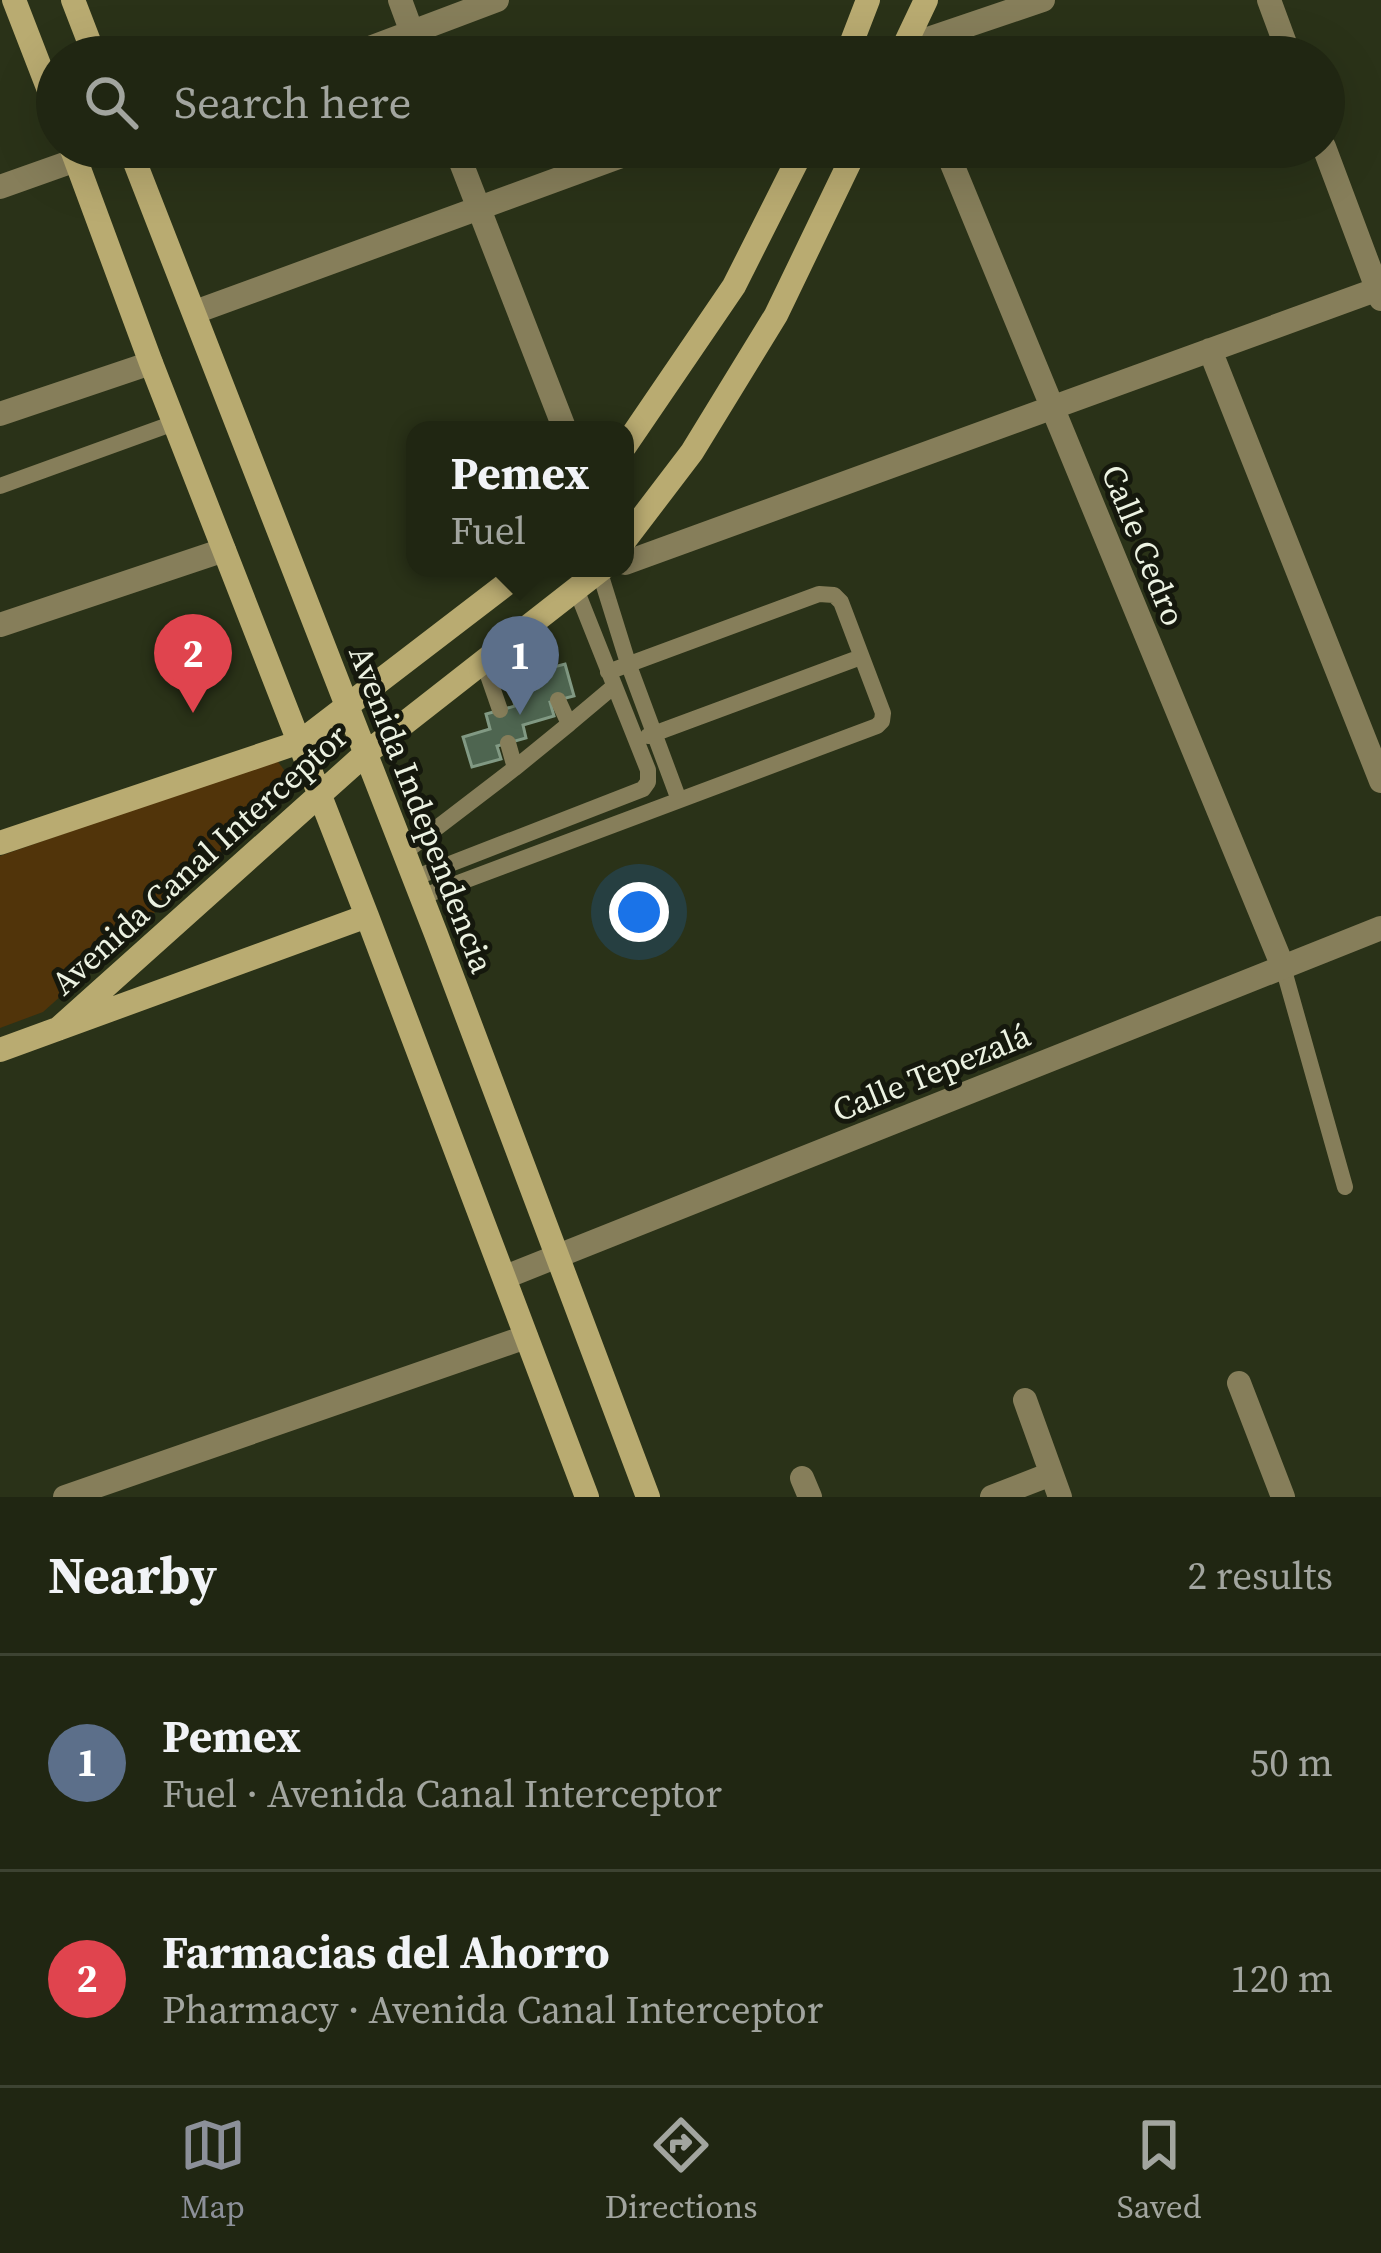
<!DOCTYPE html>
<html lang="en">
<head>
<meta charset="utf-8">
<style>
  :root { --surface:#202612; --page:#2d3220; --text:#f1f3f6; --muted:#a2a59f; --line:#3d4332; --accent:#8c9099 }
  body { margin:0; font-family:"Source Serif 4",serif; background:var(--page); color:var(--text) }
  .you { position:absolute; left:639px; top:912px; width:42px; height:42px; margin:-30px; border:9px solid #fff; border-radius:50%; background:#1a73e8; box-shadow:0 0 0 18px #1a73e833 }
  .badge { display:grid; place-items:center; width:78px; height:78px; border-radius:50%; background:var(--accent); color:#fff; font-size:39px; font-weight:700 }
  .pin { position:absolute; translate:-50% -99px; filter:drop-shadow(0 3px 6px #0008) }
  .pin::after { content:''; position:absolute; top:63px; width:42px; height:36px; background:inherit; clip-path:polygon(0 0,100% 0,50% 100%) }
  .popup { position:absolute; left:406px; top:421px; width:228px; height:156px; box-sizing:border-box; display:grid; place-content:center; border-radius:24px; background:var(--surface); filter:drop-shadow(0 3px 9px #0005); font-size:39px; white-space:nowrap; color:var(--muted) }
  .popup b { font-size:45px; color:var(--text) }
  .popup::after { content:''; position:absolute; left:50%; top:100%; margin-left:-24px; border:24px solid transparent; border-top-color:var(--surface) }
  .list { margin:0; padding:0; list-style:none }
  h2 { display:flex; justify-content:space-between; align-items:center; height:156px; margin:0; padding:0 48px; font-size:51px }
  h2 small { font-size:39px; font-weight:400; color:var(--muted) }
  .list li { display:grid; grid-template-columns:78px 1fr auto; gap:36px; align-items:center; box-sizing:border-box; height:216px; padding:0 48px; border-top:3px solid var(--line) }
  .list b { display:block; font-size:45px; white-space:nowrap }
  .list p { margin:0; font-size:39px; white-space:nowrap; color:var(--muted) }
  .list em { font-size:39px; font-style:normal; color:var(--muted) }
  .icon { flex:none; width:66px; height:66px; fill:none; stroke:currentColor; stroke-width:2; stroke-linecap:round; stroke-linejoin:round }
  .map { position:relative; flex:none; width:1381px; height:1497px; overflow:hidden }
  .search { position:absolute; background:var(--surface); box-shadow:0 12px 48px #0002; left:36px; right:36px; top:36px; height:132px; display:flex; align-items:center; gap:30px; box-sizing:border-box; padding:0 42px; border-radius:66px; color:var(--muted); font-size:45px }
  .sheet { height:588px; background:var(--surface) }
  nav { display:flex; justify-content:space-around; align-items:center; box-sizing:border-box; height:168px; border-top:3px solid var(--line); background:var(--surface); font-size:33px; color:var(--muted) }
  nav a { display:grid; justify-items:center; gap:6px }
  nav .on { color:var(--accent) }
  .map>svg:first-child { display:block }
</style>
</head>
<body>
<div class="map">
<svg width="1381" height="1497" viewBox="0 0 1381 1497">
  <rect width="100%" height="100%" fill="#2a3218"/>
  <path fill="#51340a" d="M276 759 296 786 43 1012 0 1028V856Z"/>
  <path fill="#4e6550" stroke="#819983" stroke-width="3" d="M565 664 574 696 550 702 554 716 523 725 526 738 497 746 501 759 472 767 463 737 490 729 486 714 515 706 512 695 538 688 534 672Z"/>
  <g fill="none" stroke-linecap="round" stroke-linejoin="round">
    <path stroke="#867e5a" stroke-width="16" d="M0 486 174 423
      M600 573 628 663 679 800
      M533 622 547 669
      M483 661 500 710
      M569 724 613 687
      M648 736 861 657
      M508 743 515 768 569 724 558 700
      M404 853 515 768
      M414 878 643 789 648 782V770L576 589
      M421 897 877 726 882 721 883 713 841 602 834 595 819 594 608 672
      M1283 967 1345 1187"/>
    <path stroke="#867e5a" stroke-width="24" d="M400 0 421 57
      M1269 0 1290 57
      M346 57 497 0
      M908 57 904 47 1043 0
      M455 147 565 430
      M945 147 1283 967
      M1324 147 1381 299
      M0 187 76 160
      M195 312 646 147
      M1210 350 1381 781
      M0 414 151 363
      M625 563 1381 288
      M0 625 224 550
      M505 1277 1381 928
      M1239 1383 1283 1497
      M1025 1400 1060 1497
      M802 1478 810 1497
      M65 1497 526 1337
      M992 1497 1051 1474"/>
    <path stroke="#b9ab71" stroke-width="24" d="M14 0 57 111
      M73 0 95 57
      M846 57 868 0
      M899 57 926 0
      M71 147 151 363 367 916 587 1497
      M129 147 436 934 648 1497
      M625 446 734 286 804 147
      M625 540 692 452 776 315 857 147
      M0 843 300 742 527 568
      M58 1029 364 755 603 568
      M0 1050 367 916"/>
  </g>
  <g text-anchor="middle" stroke-width="10" stroke-linejoin="round" paint-order="stroke">
    <g font-size="33" fill="#ecf2e2" stroke="#15180d">
      <text transform="translate(1144 545) rotate(68)" y="12">Calle Cedro</text>
      <text transform="translate(422 809) rotate(69)" y="12">Avenida Independencia</text>
      <text transform="translate(199 859) rotate(-42)" y="12">Avenida Canal Interceptor</text>
      <text transform="translate(931 1072) rotate(-22)" y="12">Calle Tepezalá</text>
    </g>
  </g>
</svg>
<div class="you"></div>
<div class="pin badge" style="left:520px;top:715px;background:#5c6f8a">1</div>
<div class="popup"><b>Pemex</b>Fuel</div>
<div class="pin badge" style="left:193px;top:713px;background:#e0444e">2</div>
<div class="search"><svg class="icon" aria-label="search" viewBox="0 0 24 24"><circle cx="10" cy="10" r="6"/><path d="M15 15l6 6"/></svg>Search here</div>
</div>
<section class="sheet">
<h2>Nearby<small>2 results</small></h2>
<ul class="list">
<li><span class="badge" style="background:#5c6f8a">1</span><div><b>Pemex</b><p>Fuel · Avenida Canal Interceptor</p></div><em>50 m</em></li>
<li><span class="badge" style="background:#e0444e">2</span><div><b>Farmacias del Ahorro</b><p>Pharmacy · Avenida Canal Interceptor</p></div><em>120 m</em></li>
</ul>
</section>
<nav>
<a class="on"><svg class="icon" aria-label="map" viewBox="0 0 24 24"><path d="M3 6l6-2 6 2 6-2v14l-6 2-6-2-6 2zM9 4v14M15 6v14"/></svg>Map</a>
<a><svg class="icon" aria-label="directions" viewBox="0 0 24 24"><path d="M12 3l9 9-9 9-9-9zM9 14v-3h6M13 9l2 2-2 2"/></svg>Directions</a>
<a><svg class="icon" aria-label="saved" viewBox="0 0 24 24"><path d="M7 4h10v16l-5-4-5 4z"/></svg>Saved</a>
</nav>
</body>
</html>
